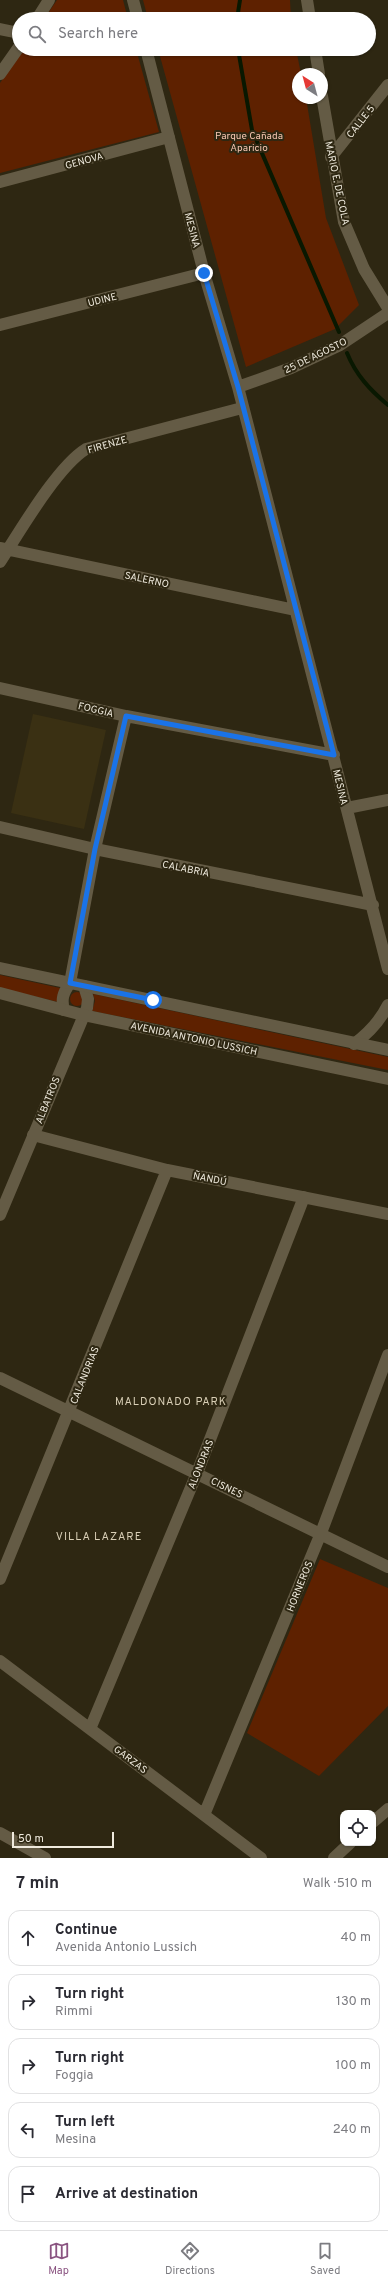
<!DOCTYPE html>
<html lang="en">
<head>
<meta charset="utf-8">
<style>
  :root { --surface:#fff; --page:#f7f7f7; --text:#2b2b33; --muted:#7c7c81; --line:#e1e1e2; --accent:#8a5481 }
  body { margin:0; font-family:Overpass,sans-serif; background:var(--page); color:var(--text) }
  .controls { position:absolute; right:12px; bottom:12px; display:grid; overflow:hidden; border-radius:8px; box-shadow:0 1px 3px #0004 }
  .controls button { width:36px; height:36px; display:grid; place-items:center; padding:0; border:0; border-bottom:1px solid var(--line); background:var(--surface); color:var(--text); font:20px sans-serif }
  .compass { position:absolute; left:292px; top:68px; width:36px; height:36px; border-radius:50%; background:var(--surface); box-shadow:0 1px 3px #0004; rotate:324deg }
  .scale { position:absolute; left:12px; bottom:10px; width:102px; box-sizing:border-box; padding-left:4px; border:2px solid #efeadd; border-top:0; font-size:11px; line-height:14px; white-space:nowrap; color:#efeadd; -webkit-text-stroke:3px #2e2712; paint-order:stroke }
  .stop { position:absolute; width:12px; height:12px; margin:-9px; border:3px solid #1a73e8; border-radius:50%; background:#fff }
  .stop.end { background:#1a73e8; border-color:#fff; box-shadow:0 1px 4px #0008 }
  .list { margin:0; padding:0; list-style:none }
  h2 { display:flex; justify-content:space-between; align-items:center; height:52px; margin:0; padding:0 16px; font-size:17px }
  h2 small { font-size:13px; font-weight:400; color:var(--muted) }
  .list li { display:grid; grid-template-columns:26px 1fr auto; gap:12px; align-items:center; box-sizing:border-box; height:56px; margin:0 8px 8px; padding:0 8px; border:1px solid var(--line); border-radius:12px }
  .list b { display:block; font-size:15px; white-space:nowrap }
  .list p { margin:0; font-size:13px; white-space:nowrap; color:var(--muted) }
  .list em { font-size:13px; font-style:normal; color:var(--muted) }
  .icon { flex:none; width:22px; height:22px; fill:none; stroke:currentColor; stroke-width:2; stroke-linecap:round; stroke-linejoin:round }
  .map { position:relative; flex:none; width:388px; height:1858px; overflow:hidden }
  .search { position:absolute; background:var(--surface); box-shadow:0 1px 3px #0004; left:12px; right:12px; top:12px; height:44px; display:flex; align-items:center; gap:10px; box-sizing:border-box; padding:0 14px; border-radius:22px; color:var(--muted); font-size:15px }
  .sheet { height:372px; background:var(--surface) }
  nav { display:flex; justify-content:space-around; align-items:center; box-sizing:border-box; height:56px; border-top:1px solid var(--line); background:var(--surface); font-size:11px; color:var(--muted) }
  nav a { display:grid; justify-items:center; gap:2px }
  nav .on { color:var(--accent) }
  .map>svg:first-child { display:block }
</style>
</head>
<body>
<div class="map">
<svg width="388" height="1858" viewBox="0 0 388 1858">
  <rect width="100%" height="100%" fill="#2e2712"/>
  <path fill="#3a3013" d="M33 714 106 730 84 829 11 813Z"/>
  <path fill="#5e2100" d="M57 0H123L128 19H44Z
    M143 0H290L291 19H148Z
    M23 49H136L159 132 0 173V83Z
    M158 49H296L301 74H298V98H306L326 218 359 305 335 329 246 367Z
    M0 975 60 988 58 1002 0 988Z
    M70 999a7 7 0 1 1 14 0a7 7 0 1 1-14 0Z
    M93 994 388 1057V1070L92 1011 95 1001Z
    M320 1559 388 1588V1706L319 1776 247 1733Z"/>
  <g fill="none" stroke-linecap="round" stroke-linejoin="round">
    <path stroke="#091801" stroke-width="4" d="M237 19 240 0
      M238 49 252 130 339 332
      M347 353C356 375 370 390 388 405"/>
    <path stroke="#645b45" stroke-width="12" d="M133 0 138 19
      M307 0 310 19
      M37 19 49 0
      M0 29 19 33
      M146 49 204 273 238 387 388 969
      M315 49 319 74
      M0 74 19 47
      M322 96 344 222 364 269 388 308
      M331 157 388 85
      M0 182 169 137
      M0 325 204 273
      M238 387 291 368 340 345 388 313
      M1 548 295 610
      M0 562C20 531 57 467 86 449L242 408
      M0 688 126 716 334 755
      M347 808 388 800
      M0 827 95 849 373 905
      M64 1010C61 999 63 993 70 983L95 849 126 716
      M354 1044C369 1033 380 1021 388 1005
      M33 1135 167 1170 388 1214
      M0 1215 87 1008 88 999 84 986
      M0 1378 388 1567
      M0 1579 167 1170
      M0 1661 261 1858
      M90 1729 197 1473 304 1197
      M204 1815 321 1533 388 1355
      M0 1833 45 1858"/>
    <path stroke="#645b45" stroke-width="12" d="M0 968 388 1050
      M0 993 83 1015 388 1079
      M373 1822 388 1809
      M334 1858 350 1843"/>
  </g>
  <g fill="none" stroke-linecap="round" stroke-linejoin="round">
    <path stroke="#1a73e8" stroke-width="5" d="M153 1000 70 983 95 849 126 716 334 755 238 387 204 273"/>
  </g>
  <g text-anchor="middle" stroke-width="4" stroke-linejoin="round" paint-order="stroke">
    <g font-size="10" fill="#efeadd" stroke="#2e2712">
      <text transform="translate(360 121) rotate(-52)" y="4">CALLE 5</text>
      <text transform="translate(84 160) rotate(-15)" y="4">GENOVA</text>
      <text transform="translate(338 183) rotate(78)" y="4">MARIO E. DE COLA</text>
      <text transform="translate(193 230) rotate(75)" y="4">MESINA</text>
      <text transform="translate(102 299) rotate(-14)" y="4">UDINE</text>
      <text transform="translate(315 355) rotate(-26)" y="4">25 DE AGOSTO</text>
      <text transform="translate(107 444) rotate(-16)" y="4">FIRENZE</text>
      <text transform="translate(147 579) rotate(12)" y="4">SALERNO</text>
      <text transform="translate(96 709) rotate(13)" y="4">FOGGIA</text>
      <text transform="translate(341 787) rotate(77)" y="4">MESINA</text>
      <text transform="translate(186 868) rotate(11)" y="4">CALABRIA</text>
      <text transform="translate(194 1038) rotate(12)" y="4">AVENIDA ANTONIO LUSSICH</text>
      <text transform="translate(47 1100) rotate(-68)" y="4">ALBATROS</text>
      <text transform="translate(210 1178) rotate(11)" y="4">ÑANDÚ</text>
      <text transform="translate(84 1375) rotate(-68)" y="4">CALANDRIAS</text>
      <text transform="translate(200 1464) rotate(-68)" y="4">ALONDRAS</text>
      <text transform="translate(227 1487) rotate(26)" y="4">CISNES</text>
      <text transform="translate(299 1586) rotate(-68)" y="4">HORNEROS</text>
      <text transform="translate(131 1759) rotate(37)" y="4">GARZAS</text>
    </g>
    <g font-size="10" fill="#f8c8b3" stroke="#2e2712">
      <text x="249" y="139">Parque Cañada<tspan x="249" dy="12">Aparicio</tspan></text>
    </g>
    <g font-size="11" letter-spacing="1" fill="#d9cfb6" stroke="#2e2712">
      <text x="171" y="1405">MALDONADO PARK</text>
      <text x="99" y="1540">VILLA LAZARE</text>
    </g>
  </g>
</svg>
<div class="controls">
<button><svg class="icon" aria-label="locate" viewBox="0 0 24 24"><circle cx="12" cy="12" r="6"/><path d="M12 2v4M12 18v4M2 12h4M18 12h4"/></svg></button>
</div>
<svg class="compass" viewBox="-18 -18 36 36"><path d="M0-13l5 13h-10z" fill="#e53935"/><path d="M0 13l5-13h-10z" fill="#7c7c81"/></svg>
<div class="scale">50 m</div>
<div class="stop" style="left:153px;top:1000px"></div>
<div class="stop end" style="left:204px;top:273px"></div>
<div class="search"><svg class="icon" aria-label="search" viewBox="0 0 24 24"><circle cx="10" cy="10" r="6"/><path d="M15 15l6 6"/></svg>Search here</div>
</div>
<section class="sheet">
<h2>7 min<small>Walk · 510 m</small></h2>
<ul class="list">
<li><svg class="icon" aria-label="ahead" viewBox="0 0 24 24"><path d="M12 20V5M6 11l6-6 6 6"/></svg><div><b>Continue</b><p>Avenida Antonio Lussich</p></div><em>40 m</em></li>
<li><svg class="icon" aria-label="right" viewBox="0 0 24 24"><path d="M7 20v-9h11M14 6l5 5-5 5"/></svg><div><b>Turn right</b><p>Rimmi</p></div><em>130 m</em></li>
<li><svg class="icon" aria-label="right" viewBox="0 0 24 24"><path d="M7 20v-9h11M14 6l5 5-5 5"/></svg><div><b>Turn right</b><p>Foggia</p></div><em>100 m</em></li>
<li><svg class="icon" aria-label="left" viewBox="0 0 24 24"><path d="M17 20v-9H6M10 6l-5 5 5 5"/></svg><div><b>Turn left</b><p>Mesina</p></div><em>240 m</em></li>
<li><svg class="icon" aria-label="arrive" viewBox="0 0 24 24"><path d="M6 21V4h12l-3 4 3 4H6"/></svg><div><b>Arrive at destination</b></div></li>
</ul>
</section>
<nav>
<a class="on"><svg class="icon" aria-label="map" viewBox="0 0 24 24"><path d="M3 6l6-2 6 2 6-2v14l-6 2-6-2-6 2zM9 4v14M15 6v14"/></svg>Map</a>
<a><svg class="icon" aria-label="directions" viewBox="0 0 24 24"><path d="M12 3l9 9-9 9-9-9zM9 14v-3h6M13 9l2 2-2 2"/></svg>Directions</a>
<a><svg class="icon" aria-label="saved" viewBox="0 0 24 24"><path d="M7 4h10v16l-5-4-5 4z"/></svg>Saved</a>
</nav>
</body>
</html>
